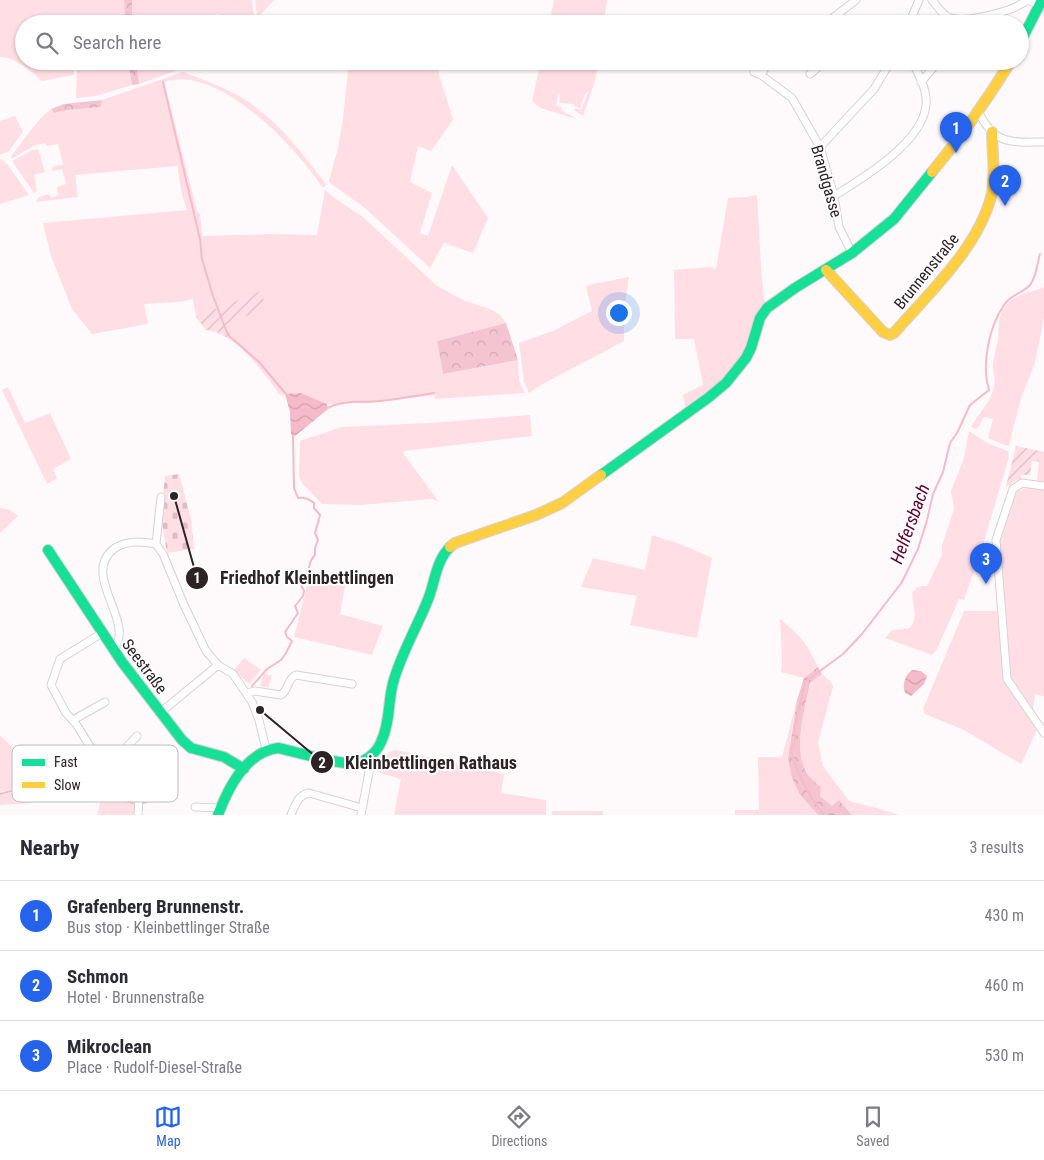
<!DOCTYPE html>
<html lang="en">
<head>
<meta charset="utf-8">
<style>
  :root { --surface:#fff; --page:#f7f7f7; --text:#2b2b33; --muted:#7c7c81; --line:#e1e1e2; --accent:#2563eb }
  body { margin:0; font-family:"Roboto Condensed",sans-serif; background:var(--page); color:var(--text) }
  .you { position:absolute; left:618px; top:312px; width:18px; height:18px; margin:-12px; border:4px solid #fff; border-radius:50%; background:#1a73e8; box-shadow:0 0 0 8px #1a73e833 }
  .badge { display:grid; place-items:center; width:32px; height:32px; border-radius:50%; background:var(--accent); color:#fff; font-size:16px; font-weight:700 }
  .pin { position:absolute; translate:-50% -41px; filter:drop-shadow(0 1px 2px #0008) }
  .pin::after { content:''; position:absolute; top:26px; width:18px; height:15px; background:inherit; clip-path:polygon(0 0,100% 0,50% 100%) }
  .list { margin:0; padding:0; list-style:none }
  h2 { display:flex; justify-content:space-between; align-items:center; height:65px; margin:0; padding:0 20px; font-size:21px }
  h2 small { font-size:16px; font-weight:400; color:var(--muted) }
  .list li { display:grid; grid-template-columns:32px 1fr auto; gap:15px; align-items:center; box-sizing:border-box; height:70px; padding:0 20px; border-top:1px solid var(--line) }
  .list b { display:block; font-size:19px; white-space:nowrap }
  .list p { margin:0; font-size:16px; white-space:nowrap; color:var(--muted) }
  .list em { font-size:16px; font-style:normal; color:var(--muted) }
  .icon { flex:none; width:28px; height:28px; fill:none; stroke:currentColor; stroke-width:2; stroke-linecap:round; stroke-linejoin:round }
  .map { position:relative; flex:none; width:1044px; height:815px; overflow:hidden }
  .search { position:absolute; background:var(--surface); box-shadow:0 1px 4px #0004; left:15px; right:15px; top:15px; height:55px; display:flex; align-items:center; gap:12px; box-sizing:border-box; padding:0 18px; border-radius:28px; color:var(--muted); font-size:19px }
  .sheet { height:275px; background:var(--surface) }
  nav { display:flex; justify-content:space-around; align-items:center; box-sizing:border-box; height:70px; border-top:1px solid var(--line); background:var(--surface); font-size:14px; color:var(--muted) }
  nav a { display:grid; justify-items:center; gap:2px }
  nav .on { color:var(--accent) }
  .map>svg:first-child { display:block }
</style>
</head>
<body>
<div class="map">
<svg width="1044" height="815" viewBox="0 0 1044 815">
  <defs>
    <pattern id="forest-crowns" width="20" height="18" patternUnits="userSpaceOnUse" patternTransform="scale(1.25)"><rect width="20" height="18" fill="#f4c4d1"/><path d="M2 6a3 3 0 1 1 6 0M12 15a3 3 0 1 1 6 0" fill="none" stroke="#d2a8b3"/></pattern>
    <pattern id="cemetery-stones" width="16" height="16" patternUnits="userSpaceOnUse" patternTransform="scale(1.25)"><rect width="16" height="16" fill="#ffdee6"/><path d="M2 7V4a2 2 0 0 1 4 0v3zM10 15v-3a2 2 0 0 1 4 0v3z" fill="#dbbec5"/></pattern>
    <pattern id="garden-furrows" width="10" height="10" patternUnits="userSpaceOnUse" patternTransform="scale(1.25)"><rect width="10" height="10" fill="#ffdee6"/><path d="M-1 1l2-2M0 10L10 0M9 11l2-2" fill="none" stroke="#dbbec5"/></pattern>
    <pattern id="water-waves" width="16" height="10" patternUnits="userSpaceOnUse" patternTransform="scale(1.25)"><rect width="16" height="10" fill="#f6bbca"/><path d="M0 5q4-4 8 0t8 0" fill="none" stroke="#d3a0ad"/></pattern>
  </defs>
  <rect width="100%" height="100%" fill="#fef9fb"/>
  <path fill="#ffdee6" d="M0 0H124L125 24H24V61H74V75L42 81C31 71 15 57 0 57Z
    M132 0H252L254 18 252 24H227L225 16 217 14 208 22V24H132Z
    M255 0H274L259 16 257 15Z
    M554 0H607L604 24H549Z
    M404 17 421 19 423 24H355V22Z
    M77 61H128L132 85 96 96 76 98Z
    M136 61H196L170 73 139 84Z
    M349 61H435L453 120 431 151 418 146 410 182 432 193 420 233 428 236 452 165 488 218 473 253 444 243 430 268 365 208 330 183 329 181 338 148 343 119Z
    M541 61H599L594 84 583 116 575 111V108L581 110 588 93 586 92 580 108 575 107 574 104 559 103 560 94H558L556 105 561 107 562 111 577 119 540 108 532 101Z
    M183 72C206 81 230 89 250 103 280 124 304 155 326 184L325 187H322C296 147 217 63 164 82L197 211 200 214 202 236 271 234 317 235 325 190 336 199 363 217 436 285 463 300 490 309 500 315 506 323 437 341 443 374 518 360 519 380 525 393 435 399 434 395 377 402 327 404 301 393 280 395C263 372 236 333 206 330L196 317 193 299 179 302 144 304 148 324 92 334 72 309 51 256 43 223 187 210 182 195 177 166 75 175 78 197 36 202 39 197 49 194 51 198 58 195 57 187 66 184 62 169 52 171V167L63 164 58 144 47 146 45 143 33 146 12 159 11 156 39 120 51 109 54 113 68 110 101 107 102 100Z
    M15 116 23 132 9 151 0 155V121Z
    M38 149 45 172 34 175 37 191 34 193 12 161 32 150Z
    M0 159 7 164 29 195 0 204Z
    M757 195 761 266 764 300 766 305 744 352 729 374 686 409 683 395 703 385 694 339H675L674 270 710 267 716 269 728 198 747 197Z
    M629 277 624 308V341L541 385 529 393 524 382 519 343 553 331 592 311 586 287 588 285Z
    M1044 287V318L1035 363 1021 398 1009 445 1007 446 988 438 993 419 984 417 977 429 971 427C978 414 992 401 994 386 996 380 993 373 993 367 993 358 996 349 998 340 999 332 998 324 1000 317 1006 296 1025 293 1043 288Z
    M8 387 25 423 50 413 71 459 53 469 57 478 47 484 2 390Z
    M530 415 532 436 404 451 403 453 439 502 432 499 360 505 322 504 302 483 299 476 300 441 342 427 430 423Z
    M969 431 987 443 1008 451 1009 457 982 548 964 600 959 599 937 649 932 655 885 638 892 630 910 628C919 617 912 605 912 593 917 586 920 586 927 586L942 555V545L954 509 951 491 964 458Z
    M1040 451 1044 452V481H1037Z
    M1026 488 1044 489V696L1035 694 1033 709 1011 677 1000 542 1016 494 1018 491Z
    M0 508 10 510 18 516 0 533Z
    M652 535 683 545 712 558 697 638 630 625 637 596 581 587 593 558 645 570Z
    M313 572 347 574 340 614 383 626 372 655 294 637 309 578Z
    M964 611H997L1004 680 1037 730 1021 764 964 730 925 714 923 709Z
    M780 619C801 637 806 641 818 667L804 678 781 672 782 661Z
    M244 658 261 670 249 684 234 670Z
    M264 673 272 676 268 688 260 686Z
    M822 674 831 682 833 687 818 742 823 766 849 801 884 810 899 815H852L839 800 832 806 820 796 821 787C817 784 813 780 809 776 791 753 805 709 810 683Z
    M797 700 790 741 800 795 818 815H735V810H759L758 757H782Z
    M0 735 38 773 68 770 79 786C52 785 26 786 0 792Z
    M396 750 504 774 501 793 546 800V815H394L401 779 374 771C380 761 385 752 396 750Z
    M55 788 99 795 98 798C76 794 56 790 33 793L32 803 0 805V795L25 790Z
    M102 795 136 805 134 815H97Z
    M552 811H603V815H552Z"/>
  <path fill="url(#forest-crowns)" d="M124 0H132V24H125Z
    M128 61H136L139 84 132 85Z
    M102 100 101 107 68 110 54 113 51 109 64 104Z
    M506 323 518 360 443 374 437 341Z
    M818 667 822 674 810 683C805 709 791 753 809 776 813 780 817 784 821 787L820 796 832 806 839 800 852 815H818L800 795 792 778 788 759 797 700 804 678Z"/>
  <path fill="url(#cemetery-stones)" d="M179 474 191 519 194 549 167 553 161 516 165 476Z"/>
  <path fill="url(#garden-furrows)" d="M261 291 266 308 226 324 232 340 215 331 206 330 196 317Z
    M1016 446 1040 451 1039 462 1032 461 1030 475H1021V479L1015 481 1009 486H1006Z"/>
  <path fill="url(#water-waves)" d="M301 393 327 404 328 409 295 436H293L291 434 290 412 285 394Z
    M912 670 921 671 927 676 924 684 911 696 905 693C902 685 905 675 912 670Z"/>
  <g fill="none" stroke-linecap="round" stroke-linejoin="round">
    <path stroke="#f6bbca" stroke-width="2" d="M163 82 200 239 202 259 213 296 228 335 259 362 286 394
      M326 409C343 399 361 403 380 401 398 399 416 396 434 393
      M252 686 267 669 281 660 286 653 292 641 287 637 285 632 298 613 295 606 303 596 304 591 301 585C302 579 304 579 307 574 311 567 307 563 315 555V548L318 540 315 533 320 515 314 508V503C309 499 305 497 298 498L294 488 293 436
      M0 794C31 784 67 787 98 794
      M104 795 136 804
      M141 804 154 799 167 791
      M824 815C808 795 797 775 791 750L795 742V726L805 682 843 654 862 634 902 582 918 549 927 520 933 494 943 472 950 443 957 433 970 405 989 390C981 365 989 327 1004 305 1009 296 1021 293 1028 287 1036 280 1037 264 1040 254"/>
    <defs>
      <path id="street" d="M932 0C937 6 942 14 948 17 962 24 996 14 1011 9 1017 7 1022 3 1028 0L1039 5
        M825 24 856 0
        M909 24 919 0
        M754 72 761 75 792 98 820 147 834 196 839 227 852 253
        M810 74 825 61
        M761 75 769 61
        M921 82 939 61
        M979 113C982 119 986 125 990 130 1003 145 1027 142 1044 142
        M820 147 874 89 891 61
        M834 196C863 178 923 142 926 105 928 90 918 74 912 61
        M1044 486 1022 483 1013 489 996 540 1007 679 1044 733
        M156 544 163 554 184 605 206 651 218 665 233 674 252 702 259 720 266 749
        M156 544 161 497
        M102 633 60 659 51 685 66 713 76 724 96 756 106 761 121 764 126 767 140 781 138 815
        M114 649C136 621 79 574 115 548 127 540 142 541 156 544
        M247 693 255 691 281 695C289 690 287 679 296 675L352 684
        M161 712 218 665
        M73 720 105 702
        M116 763 121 753 137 736
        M195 807 220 808
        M291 815C295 805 298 795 309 793L362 808
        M361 815 369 772"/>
      <path id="fast" d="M1020 43 1042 0
        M601 475 708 398 726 383 746 358 751 348 760 318 767 308 795 288 852 253 894 219 932 172
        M48 550 122 662 182 740 191 748 224 757 244 769
        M218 815C228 788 246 752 278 748 293 751 344 766 356 763 367 761 377 752 381 742 390 724 388 702 393 683 401 654 416 629 427 602 435 584 435 562 450 547"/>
      <path id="slow" d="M932 172C961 137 987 100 1011 61
        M826 270 883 332 890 335 894 333C929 293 980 246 992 193 996 173 992 152 992 132
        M450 547 455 543 536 515 562 503 601 475"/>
    </defs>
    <use href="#street" stroke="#d9d1d3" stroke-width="9"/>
    <use href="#fast" stroke="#d9d1d3" stroke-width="12"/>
    <use href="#slow" stroke="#d9d1d3" stroke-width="12"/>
    <use href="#street" stroke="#fffefe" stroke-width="7"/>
    <use href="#fast" stroke="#16e098" stroke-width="10"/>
    <use href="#slow" stroke="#ffcf43" stroke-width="10"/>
  </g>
  <g text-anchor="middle" stroke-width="4" stroke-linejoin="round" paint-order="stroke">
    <g font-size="16" fill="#2d2224" stroke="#fff">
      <text transform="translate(827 181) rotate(74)" y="6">Brandgasse</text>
      <text transform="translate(926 271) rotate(-51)" y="6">Brunnenstraße</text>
      <text transform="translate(145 666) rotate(53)" y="6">Seestraße</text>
    </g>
    <g font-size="18" font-style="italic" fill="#63002c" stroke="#fff">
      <text transform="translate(910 524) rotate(-70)" y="6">Helfersbach</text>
    </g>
  </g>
  <rect x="12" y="745" width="166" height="57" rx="8" fill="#fff" stroke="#c0bdbd" stroke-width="1"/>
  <rect x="22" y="759" width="23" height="7" fill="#16e098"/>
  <rect x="22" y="782" width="23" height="6" fill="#ffcf43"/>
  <g font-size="14" fill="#2d2224">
    <text x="54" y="767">Fast</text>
    <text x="54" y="790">Slow</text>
  </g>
  <path fill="none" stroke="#2d2224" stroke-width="2" d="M174 496L197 578M260 710L322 762"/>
  <g fill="#2d2224" stroke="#fff" stroke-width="2">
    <circle cx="174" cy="496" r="5"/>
    <circle cx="260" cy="710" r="5"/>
    <circle cx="197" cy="578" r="12"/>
    <circle cx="322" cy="762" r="12"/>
  </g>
  <g font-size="15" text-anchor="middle" font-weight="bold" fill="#fff">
    <text x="197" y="583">1</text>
    <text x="322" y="768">2</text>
  </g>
  <g font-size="18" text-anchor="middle" font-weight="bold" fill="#2d2224" stroke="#fff" stroke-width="4" stroke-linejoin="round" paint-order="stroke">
    <text x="307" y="584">Friedhof Kleinbettlingen</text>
    <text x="431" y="769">Kleinbettlingen Rathaus</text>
  </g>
</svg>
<div class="you"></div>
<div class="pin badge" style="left:956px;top:153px">1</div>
<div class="pin badge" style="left:1005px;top:206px">2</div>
<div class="pin badge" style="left:986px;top:584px">3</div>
<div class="search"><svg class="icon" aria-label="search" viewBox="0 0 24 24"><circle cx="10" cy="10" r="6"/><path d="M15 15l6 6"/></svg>Search here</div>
</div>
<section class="sheet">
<h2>Nearby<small>3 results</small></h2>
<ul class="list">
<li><span class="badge">1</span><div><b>Grafenberg Brunnenstr.</b><p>Bus stop · Kleinbettlinger Straße</p></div><em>430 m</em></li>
<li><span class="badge">2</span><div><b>Schmon</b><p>Hotel · Brunnenstraße</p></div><em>460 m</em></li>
<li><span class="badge">3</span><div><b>Mikroclean</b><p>Place · Rudolf-Diesel-Straße</p></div><em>530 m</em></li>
</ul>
</section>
<nav>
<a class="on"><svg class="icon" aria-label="map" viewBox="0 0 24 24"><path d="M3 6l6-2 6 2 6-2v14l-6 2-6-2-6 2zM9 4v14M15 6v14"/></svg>Map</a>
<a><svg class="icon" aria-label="directions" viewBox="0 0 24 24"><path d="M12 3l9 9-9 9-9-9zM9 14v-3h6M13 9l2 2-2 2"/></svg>Directions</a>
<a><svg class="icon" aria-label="saved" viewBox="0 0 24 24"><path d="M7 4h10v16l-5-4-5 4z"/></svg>Saved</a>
</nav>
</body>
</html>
